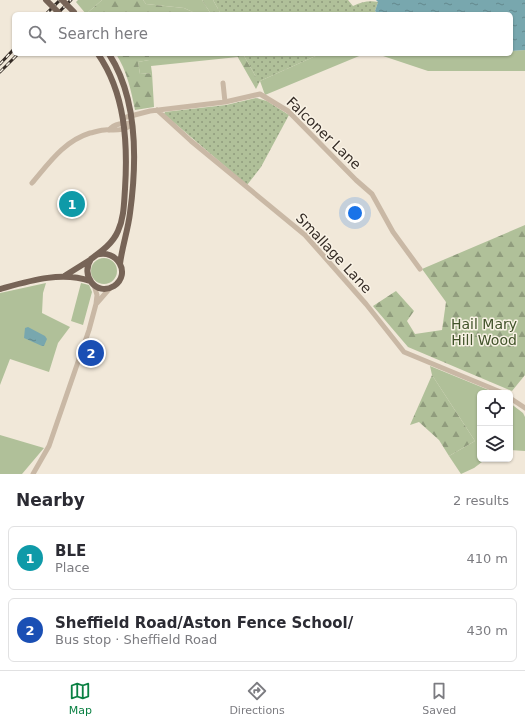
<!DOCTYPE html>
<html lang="en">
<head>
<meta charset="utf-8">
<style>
  :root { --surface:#fff; --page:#f2f2f3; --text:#2b2b33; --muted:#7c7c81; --line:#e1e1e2; --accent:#0b8043 }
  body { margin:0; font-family:"DejaVu Sans",sans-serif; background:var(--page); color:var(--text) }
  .controls { position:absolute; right:12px; bottom:12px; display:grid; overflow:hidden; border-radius:6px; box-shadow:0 1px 3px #0004 }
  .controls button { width:36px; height:36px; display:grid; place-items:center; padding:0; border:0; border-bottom:1px solid var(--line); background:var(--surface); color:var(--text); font:20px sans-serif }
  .you { position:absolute; left:355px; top:213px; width:14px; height:14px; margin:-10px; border:3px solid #fff; border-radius:50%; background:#1a73e8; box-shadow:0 0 0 6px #1a73e833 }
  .badge { display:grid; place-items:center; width:26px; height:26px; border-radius:50%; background:var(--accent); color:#fff; font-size:13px; font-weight:700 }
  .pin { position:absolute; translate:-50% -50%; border:2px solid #fff; box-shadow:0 1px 4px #0006 }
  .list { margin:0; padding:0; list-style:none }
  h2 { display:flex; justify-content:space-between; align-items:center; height:52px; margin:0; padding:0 16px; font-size:17px }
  h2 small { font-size:13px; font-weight:400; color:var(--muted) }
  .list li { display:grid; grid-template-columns:26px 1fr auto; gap:12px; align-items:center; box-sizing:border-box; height:64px; margin:0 8px 8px; padding:0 8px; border:1px solid var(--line); border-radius:6px }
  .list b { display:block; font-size:15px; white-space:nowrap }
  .list p { margin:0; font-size:13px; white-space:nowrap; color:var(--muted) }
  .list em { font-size:13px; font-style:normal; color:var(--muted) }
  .icon { flex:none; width:22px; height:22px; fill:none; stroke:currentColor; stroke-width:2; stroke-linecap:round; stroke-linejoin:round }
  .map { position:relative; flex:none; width:525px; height:474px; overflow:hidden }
  .search { position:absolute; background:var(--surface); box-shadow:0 1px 3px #0004; left:12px; right:12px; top:12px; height:44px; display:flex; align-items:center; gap:10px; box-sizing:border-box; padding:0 14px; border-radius:6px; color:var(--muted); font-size:15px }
  .sheet { height:196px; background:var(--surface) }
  nav { display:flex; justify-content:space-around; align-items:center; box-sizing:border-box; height:56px; border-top:1px solid var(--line); background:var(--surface); font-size:11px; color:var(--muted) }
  nav a { display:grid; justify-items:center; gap:2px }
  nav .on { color:var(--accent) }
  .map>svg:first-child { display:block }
</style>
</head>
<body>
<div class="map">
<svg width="525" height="474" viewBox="0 0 525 474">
  <defs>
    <pattern id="forest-firs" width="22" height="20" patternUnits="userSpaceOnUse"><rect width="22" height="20" fill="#b0c099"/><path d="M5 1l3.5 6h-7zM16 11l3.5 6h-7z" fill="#909c7d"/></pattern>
    <pattern id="park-dots" width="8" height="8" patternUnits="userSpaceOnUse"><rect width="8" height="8" fill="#b0c099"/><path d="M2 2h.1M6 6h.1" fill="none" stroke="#909c7d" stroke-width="1.8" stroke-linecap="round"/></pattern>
    <pattern id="water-ripples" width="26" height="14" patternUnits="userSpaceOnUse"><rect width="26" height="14" fill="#78a7ae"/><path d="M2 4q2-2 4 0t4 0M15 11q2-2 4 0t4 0" fill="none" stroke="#63888d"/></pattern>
  </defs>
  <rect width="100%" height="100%" fill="#f1e8d9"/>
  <path fill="#b0c099" d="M78 0H102L86 14 76 2Z
    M143 0H202L211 14H197L184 8 146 4Z
    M525 50V71H428L377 54H511V51Z
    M149 54H236L238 57 151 66 152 73 140 74 138 62 149 60Z
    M320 54H364L265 95 260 81Z
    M91 271a13 13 0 1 1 26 0a13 13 0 1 1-26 0Z
    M46 283 43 293 42 313 70 327 58 343 49 372 10 359 0 385V293Z
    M81 283 89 285 92 292 83 325 71 321Z
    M430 366 496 393H480V459H486L474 468 461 474 449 456 475 441 432 375Z
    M510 403 523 413 525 417V451L510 450Z
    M0 435 44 448 22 474H0Z"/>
  <path fill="url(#forest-firs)" d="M102 0H143L146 4 184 8 197 14H86Z
    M202 0H213L221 14H211Z
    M116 54H149V60L138 62 140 74 152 73 154 107 135 110C131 90 127 71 116 54Z
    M236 54H243L256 77V89Z
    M525 225V375L512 391 408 347 373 306 396 291 414 311 407 321 415 334 442 330 446 302 422 269Z
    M432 375 475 441 449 456 439 440 419 422 410 425Z"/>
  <path fill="url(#park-dots)" d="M213 0H348L353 6C361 2 370 0 378 2L375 11 379 14H221Z
    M243 54H320L260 81 256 89V77Z
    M256 98 267 101 289 115 261 167 247 185 164 114 165 112 173 111 226 105Z"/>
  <path fill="url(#water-ripples)" d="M376 0H525V50L511 51V14H379L375 11 378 2Z
    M28 327 45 336 47 339 44 346H42L24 338 25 328Z"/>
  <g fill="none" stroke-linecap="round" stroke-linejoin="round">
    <path stroke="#c9b8a5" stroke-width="5" d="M223 83 225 102
      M157 110 191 141 305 235 366 304 404 352 503 393
      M123 118 150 111 225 102 260 94 288 111 356 180 372 194 393 232 420 269
      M109 130C114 124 124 122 132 124
      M32 183C49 163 64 141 90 133 95 132 104 129 109 130 117 130 124 131 132 124
      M97 303 110 288
      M510 398 525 408
      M33 474 49 446 89 330 96 304 97 295 94 285"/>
    <path stroke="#776457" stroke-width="6" d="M109 54C138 99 137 162 130 213 128 230 122 247 120 264
      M96 255C117 248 132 274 114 286 96 297 80 275 91 259 102 251 113 243 118 231 124 218 124 203 125 189 128 142 125 93 98 54
      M66 275 90 260
      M0 289C29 281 61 271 90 281"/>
    <defs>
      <path id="rail" d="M46 14 60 0
        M57 14 71 0
        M0 64 14 49
        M0 72 18 54"/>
    </defs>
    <use href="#rail" stroke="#352c26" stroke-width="3"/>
    <use href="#rail" stroke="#f9f2e5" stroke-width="1.5" stroke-dasharray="4.5" stroke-linecap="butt"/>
    <path stroke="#776457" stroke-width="6" d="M46 0 60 14
      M62 0 74 12"/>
  </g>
  <g text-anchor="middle" stroke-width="3" stroke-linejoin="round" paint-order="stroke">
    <g font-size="14" fill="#352c26" stroke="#f9f2e5">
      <text transform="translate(324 133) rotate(44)" y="5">Falconer Lane</text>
      <text transform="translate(334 253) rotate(47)" y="5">Smallage Lane</text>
    </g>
    <g font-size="14" fill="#41532a" stroke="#f9f2e5">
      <text x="484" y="329">Hail Mary<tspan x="484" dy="16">Hill Wood</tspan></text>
    </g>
  </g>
</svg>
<div class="controls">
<button><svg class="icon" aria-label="locate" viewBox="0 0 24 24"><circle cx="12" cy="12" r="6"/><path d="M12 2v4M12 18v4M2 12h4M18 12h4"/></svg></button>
<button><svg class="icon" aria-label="layers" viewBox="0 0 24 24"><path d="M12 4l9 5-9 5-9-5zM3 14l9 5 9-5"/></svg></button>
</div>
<div class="you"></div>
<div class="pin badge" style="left:72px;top:204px;background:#0f9aa8">1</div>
<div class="pin badge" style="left:91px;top:353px;background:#1a4fb4">2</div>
<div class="search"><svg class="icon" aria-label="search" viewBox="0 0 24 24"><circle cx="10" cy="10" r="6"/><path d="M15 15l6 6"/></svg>Search here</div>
</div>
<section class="sheet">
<h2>Nearby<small>2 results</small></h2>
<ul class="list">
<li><span class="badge" style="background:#0f9aa8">1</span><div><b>BLE</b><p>Place</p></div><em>410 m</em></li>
<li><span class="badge" style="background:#1a4fb4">2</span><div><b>Sheffield Road/Aston Fence School/</b><p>Bus stop · Sheffield Road</p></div><em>430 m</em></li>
</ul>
</section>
<nav>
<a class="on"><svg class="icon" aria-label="map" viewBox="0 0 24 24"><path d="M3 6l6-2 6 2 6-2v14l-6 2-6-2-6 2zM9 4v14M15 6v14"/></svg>Map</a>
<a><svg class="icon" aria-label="directions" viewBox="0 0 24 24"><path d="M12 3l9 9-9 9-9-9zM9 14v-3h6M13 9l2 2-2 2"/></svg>Directions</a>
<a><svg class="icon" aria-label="saved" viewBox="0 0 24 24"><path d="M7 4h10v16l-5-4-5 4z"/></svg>Saved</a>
</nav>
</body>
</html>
